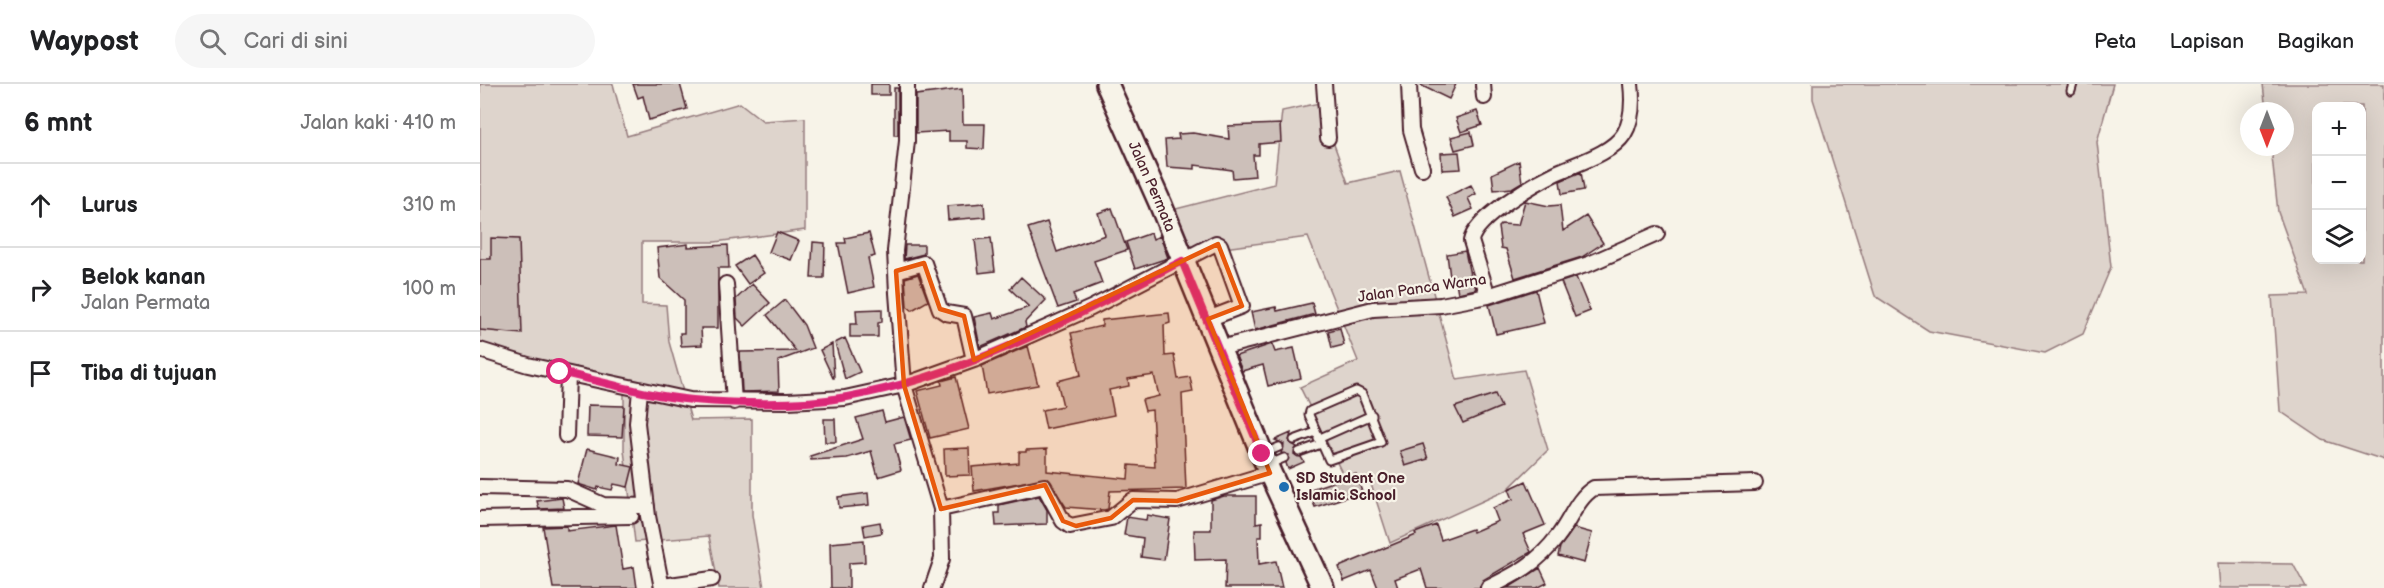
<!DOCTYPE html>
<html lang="id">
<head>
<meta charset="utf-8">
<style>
  :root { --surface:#fff; --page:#f6f6f6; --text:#202124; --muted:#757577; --line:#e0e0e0 }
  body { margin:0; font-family:"Balsamiq Sans",sans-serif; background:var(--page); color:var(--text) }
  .controls { position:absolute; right:18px; top:18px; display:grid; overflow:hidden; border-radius:12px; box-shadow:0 6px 24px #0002 }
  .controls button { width:54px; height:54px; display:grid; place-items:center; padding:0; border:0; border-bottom:2px solid var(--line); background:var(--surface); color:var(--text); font:30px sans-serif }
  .compass { position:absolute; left:1760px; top:18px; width:54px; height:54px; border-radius:50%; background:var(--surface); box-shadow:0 6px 24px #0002; rotate:180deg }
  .stop { position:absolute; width:18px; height:18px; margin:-14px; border:4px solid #db2777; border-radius:50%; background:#fff }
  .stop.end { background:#db2777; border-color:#fff; box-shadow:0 2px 6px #0008 }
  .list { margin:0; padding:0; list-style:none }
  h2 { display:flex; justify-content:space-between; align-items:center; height:78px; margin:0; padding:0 24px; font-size:26px }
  h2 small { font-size:20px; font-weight:400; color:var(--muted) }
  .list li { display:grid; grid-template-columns:39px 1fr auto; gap:18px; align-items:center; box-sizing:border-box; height:84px; padding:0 24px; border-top:2px solid var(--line) }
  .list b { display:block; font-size:22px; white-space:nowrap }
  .list p { margin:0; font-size:20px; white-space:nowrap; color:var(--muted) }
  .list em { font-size:20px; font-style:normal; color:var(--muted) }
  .icon { flex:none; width:33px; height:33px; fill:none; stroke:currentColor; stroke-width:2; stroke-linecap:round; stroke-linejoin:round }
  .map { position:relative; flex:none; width:1904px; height:504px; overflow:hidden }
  header { display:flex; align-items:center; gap:36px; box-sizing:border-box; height:84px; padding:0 30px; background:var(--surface); border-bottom:2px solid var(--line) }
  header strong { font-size:28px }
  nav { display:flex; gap:33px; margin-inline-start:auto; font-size:21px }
  .search { width:420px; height:54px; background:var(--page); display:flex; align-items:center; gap:15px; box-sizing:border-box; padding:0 21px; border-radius:33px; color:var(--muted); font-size:22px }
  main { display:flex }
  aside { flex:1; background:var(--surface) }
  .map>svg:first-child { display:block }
</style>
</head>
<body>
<header>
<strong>Waypost</strong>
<div class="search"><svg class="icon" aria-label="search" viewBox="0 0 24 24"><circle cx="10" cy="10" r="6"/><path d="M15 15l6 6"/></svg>Cari di sini</div>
<nav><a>Peta</a><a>Lapisan</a><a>Bagikan</a></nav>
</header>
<main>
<aside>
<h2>6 mnt<small>Jalan kaki · 410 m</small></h2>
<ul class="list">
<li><svg class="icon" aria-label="ahead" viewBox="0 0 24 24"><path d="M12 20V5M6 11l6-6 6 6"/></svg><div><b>Lurus</b></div><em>310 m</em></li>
<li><svg class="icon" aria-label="right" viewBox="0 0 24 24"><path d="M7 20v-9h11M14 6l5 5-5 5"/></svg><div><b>Belok kanan</b><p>Jalan Permata</p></div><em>100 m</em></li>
<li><svg class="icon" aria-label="arrive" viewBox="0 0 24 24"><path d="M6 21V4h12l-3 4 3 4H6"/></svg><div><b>Tiba di tujuan</b></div></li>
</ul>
</aside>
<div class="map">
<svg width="1904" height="504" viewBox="0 0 1904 504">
  <rect width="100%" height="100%" fill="#f7f3e8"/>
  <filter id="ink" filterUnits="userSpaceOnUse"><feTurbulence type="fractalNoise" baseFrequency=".0167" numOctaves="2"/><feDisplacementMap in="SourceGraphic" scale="12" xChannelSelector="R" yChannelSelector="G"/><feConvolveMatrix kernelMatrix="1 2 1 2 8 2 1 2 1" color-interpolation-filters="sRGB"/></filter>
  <g filter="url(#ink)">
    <path fill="#ded4cc" stroke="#947a7c" stroke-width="1.5" fill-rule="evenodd" d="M0 0H133L147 52 260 19 283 37 325 34V146L235 158H162V220L186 221 189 258 211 336 272 335V431L284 504H239L229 452 155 458 144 366V302L0 269Z
      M1333 0H1633L1617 58 1631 183 1603 250 1565 269 1449 247 1395 212 1333 15Z
      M1783 0H1904V376L1843 356 1800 327 1792 212 1828 211 1798 128 1791 63H1805V27H1786ZM1882 22V176H1836V22Z
      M839 19 868 99 920 87 977 296 1044 286 1068 366 1027 406 910 459 889 394 868 401 820 303 878 277 828 153 706 169 688 127 794 100 802 27Z
      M1738 479 1813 480 1826 504H1740Z"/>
    <path fill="#ccbfb9" stroke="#4a1f2b" stroke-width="1.5" d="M153 0H200L207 25 169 36 163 12 158 14Z
      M391 0H409V11H391Z
      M938 0H976L969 15Z
      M414 4H418V51H414Z
      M482 5 483 40H505L504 65 487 64V57H469V47L436 49V11Z
      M997 27 1002 41 981 48 976 34Z
      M800 40 801 58 779 60V71H773L775 92 753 94 752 86 715 81V85L687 83 685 56 699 55 698 50 713 49 749 55 748 42Z
      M991 48 994 61 975 66 971 53Z
      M979 68 981 85 962 86 961 69Z
      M1039 77 1042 98 1032 104 1014 106 1012 90Z
      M1101 88 1104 106 1082 110 1080 97Z
      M991 101 996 110 988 114 993 125 975 133 966 113Z
      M1045 117 1069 122 1080 121 1083 147 1106 132 1123 159 1102 173 1035 194 1026 165 1021 164 1018 143 1021 140 1038 141Z
      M504 119 505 133 468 136 467 122Z
      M632 124 647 166 614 177 622 199 593 210 596 218 578 224 548 144 567 138 577 168 625 151 618 129Z
      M297 148 319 157 311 176 289 168Z
      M389 149 395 172 388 174 394 203 368 209 358 159H366L365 154Z
      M671 149 673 155 680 152 688 174 655 185 646 158Z
      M11 154 39 155 42 250 0 246V175H11Z
      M511 154 515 187 499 189 495 156Z
      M333 158 345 159 344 194H331Z
      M208 160V163L248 161 249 184H238V244H221L222 261 201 262 200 249H204V216L180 194 177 164Z
      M425 161H444V170L424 175Z
      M985 167 990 191H992L996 205 978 209 975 192 970 193 967 170Z
      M272 171 284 189 268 200 255 182Z
      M438 190 448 217 432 226 427 222 425 194Z
      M541 193 566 216 545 238 546 243 500 263 494 233 512 229 514 235 549 223 530 205Z
      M1096 193 1110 227 1095 233 1081 198Z
      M272 200 290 219 265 242 257 234 256 215Z
      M1056 206 1064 239 1016 250 1009 221Z
      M305 216 324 241 333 264 298 277 299 307 262 308 260 268 316 267 287 231Z
      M832 219 835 230 775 246 771 228 796 223 797 227Z
      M402 225V238L398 239V253H370V240H377L376 226Z
      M689 229 690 239 684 241 685 272 694 271 698 295 710 293 713 308 702 310 706 405 630 407 628 425 624 426 586 423 567 394 494 407 492 383 539 379V368H546V366L567 365V387L648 395 649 381 675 383 672 326 665 327 662 316 679 312 674 291 648 295 649 302 629 306 634 331 566 345 562 326 583 322 577 297 601 291 591 249 622 242V236Z
      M860 244 864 261 852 264 848 247Z
      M365 254 380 288 365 295 355 259Z
      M352 260 354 294H353L340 266Z
      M792 260 795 268 814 264 821 294 788 302 783 281 762 287 756 272Z
      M548 262 558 301 507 310 502 282Z
      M476 293 489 345 450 354 437 307 462 301 461 297Z
      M1015 310 1021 323 983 339 975 323Z
      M108 321 144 322 142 353 107 352Z
      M402 327 405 338 424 333 431 356 414 360 421 386 398 393 391 367 367 374 331 376 330 372 383 355 376 334Z
      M344 335H355L356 358H345Z
      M811 349 809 358 817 363 814 370 821 373 824 378 808 385 806 379 809 371 801 369 804 360 795 356Z
      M943 360 948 375 925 382 920 367Z
      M489 364 490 391 465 392 464 365Z
      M107 365 140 373 139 380 153 383 148 403 134 400 132 406 118 403 117 406 98 400Z
      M876 390 882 408 835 423 828 406Z
      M1046 397 1065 441 1043 450 1051 468 1003 496 999 504H947L941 485 915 495 918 504H898L891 486 864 497 859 483 936 451 935 449 956 441 961 456 992 445 993 448 1018 437 1013 424 1033 415 1029 405Z
      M388 409 389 421 359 424 358 413Z
      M559 412 567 426V440L516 442 515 429H519V421Z
      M744 412H776V439L782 438V453H778L779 480 796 477 802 504H745L746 475 715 476 714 446H731V416Z
      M82 414 84 424 59 425 57 417Z
      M667 431 690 435 684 476 661 473 663 454 644 451 647 433 666 436Z
      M400 438 402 449 385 452 383 441Z
      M136 441 143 485 154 483 157 504H73L63 443 87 442V447Z
      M1094 444 1112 449 1104 479 1078 472 1080 463Z
      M384 456 385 478 369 479V504H351L350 459Z
      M1060 484 1067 499 1057 504H1028Z"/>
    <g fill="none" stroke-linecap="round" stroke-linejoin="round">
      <defs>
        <path id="service" d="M1591 7 1593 0
          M876 307 882 310 901 358 849 376 829 331 830 327Z
          M838 355 892 331
          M814 356 836 348
          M819 368 841 360
          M785 369 799 363
          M790 380 804 374"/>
        <path id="minor" d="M427 0V57L415 167 417 209 424 301 461 425 462 475 452 504
          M844 0 848 54
          M929 0 931 46 942 84
          M1003 0 1004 13
          M416 187 444 179 460 225 466 229 484 232 494 276
          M246 200 254 318
          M1008 212 991 157C995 134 1055 99 1076 89 1097 79 1131 70 1144 50 1153 35 1153 17 1151 0
          M740 264 893 225 961 221 1008 212 1109 180 1177 150
          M0 266 48 281 210 316 308 317 365 314 424 301 494 276 611 224 736 159 740 161 762 222 728 235
          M160 306 157 339 168 432 182 504
          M86 352 88 290
          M0 403 87 405 123 421 167 422
          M461 425 564 402 583 437 590 442 631 434 653 416 697 417 790 389
          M0 435 151 432
          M183 502 232 495
          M1008 504C1038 489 1058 479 1078 452 1090 437 1097 414 1114 404L1275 399"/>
        <g id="primary">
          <path id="s1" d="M627 0 680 119 790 389 843 504"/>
        </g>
      </defs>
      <use href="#service" stroke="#4a1f2b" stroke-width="11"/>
      <use href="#minor" stroke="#4a1f2b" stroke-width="18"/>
      <use href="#primary" stroke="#4a1f2b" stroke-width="26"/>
      <use href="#service" stroke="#f7f3e8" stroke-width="7"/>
      <use href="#minor" stroke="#f7f3e8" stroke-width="14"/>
      <use href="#primary" stroke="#f7f3e8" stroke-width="21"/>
    </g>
  </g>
  <g fill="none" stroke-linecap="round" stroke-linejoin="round" filter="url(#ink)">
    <path stroke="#db2777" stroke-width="8" d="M80 288C123 298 169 312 213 316 262 320 318 322 367 313 486 292 596 232 702 177L782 370"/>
  </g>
  <path fill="#e8590c" fill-opacity="0.2" stroke="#e8590c" stroke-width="4.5" stroke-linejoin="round" d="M738 160 762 222 728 235 790 389 697 417 653 416 631 434 596 442 583 437 565 401 461 425 424 301 416 187 444 179 460 225 484 232 494 276Z"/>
  <circle fill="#1f6fb2" stroke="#f7f3e8" stroke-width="2" cx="804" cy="403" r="6"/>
  <g text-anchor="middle" stroke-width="4.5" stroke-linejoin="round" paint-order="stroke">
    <g font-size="15" fill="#4a1f2b" stroke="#f7f3e8">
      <text dy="5" stroke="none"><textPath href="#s1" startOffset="112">Jalan Permata</textPath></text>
      <text transform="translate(942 204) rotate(-8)" y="5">Jalan Panca Warna</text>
    </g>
    <g font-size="15" font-weight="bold" fill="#4a1f2b" stroke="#f7f3e8" text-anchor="start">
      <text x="816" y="399">SD Student One<tspan x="816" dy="17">Islamic School</tspan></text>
    </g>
  </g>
</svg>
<div class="controls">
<button>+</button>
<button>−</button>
<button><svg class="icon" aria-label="layers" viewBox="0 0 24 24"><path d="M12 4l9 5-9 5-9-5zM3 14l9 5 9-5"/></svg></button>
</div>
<svg class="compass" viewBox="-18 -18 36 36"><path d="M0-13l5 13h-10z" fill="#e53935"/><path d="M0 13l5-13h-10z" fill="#757577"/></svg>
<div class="stop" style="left:80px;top:288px"></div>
<div class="stop end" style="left:782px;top:370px"></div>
</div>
</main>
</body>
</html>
